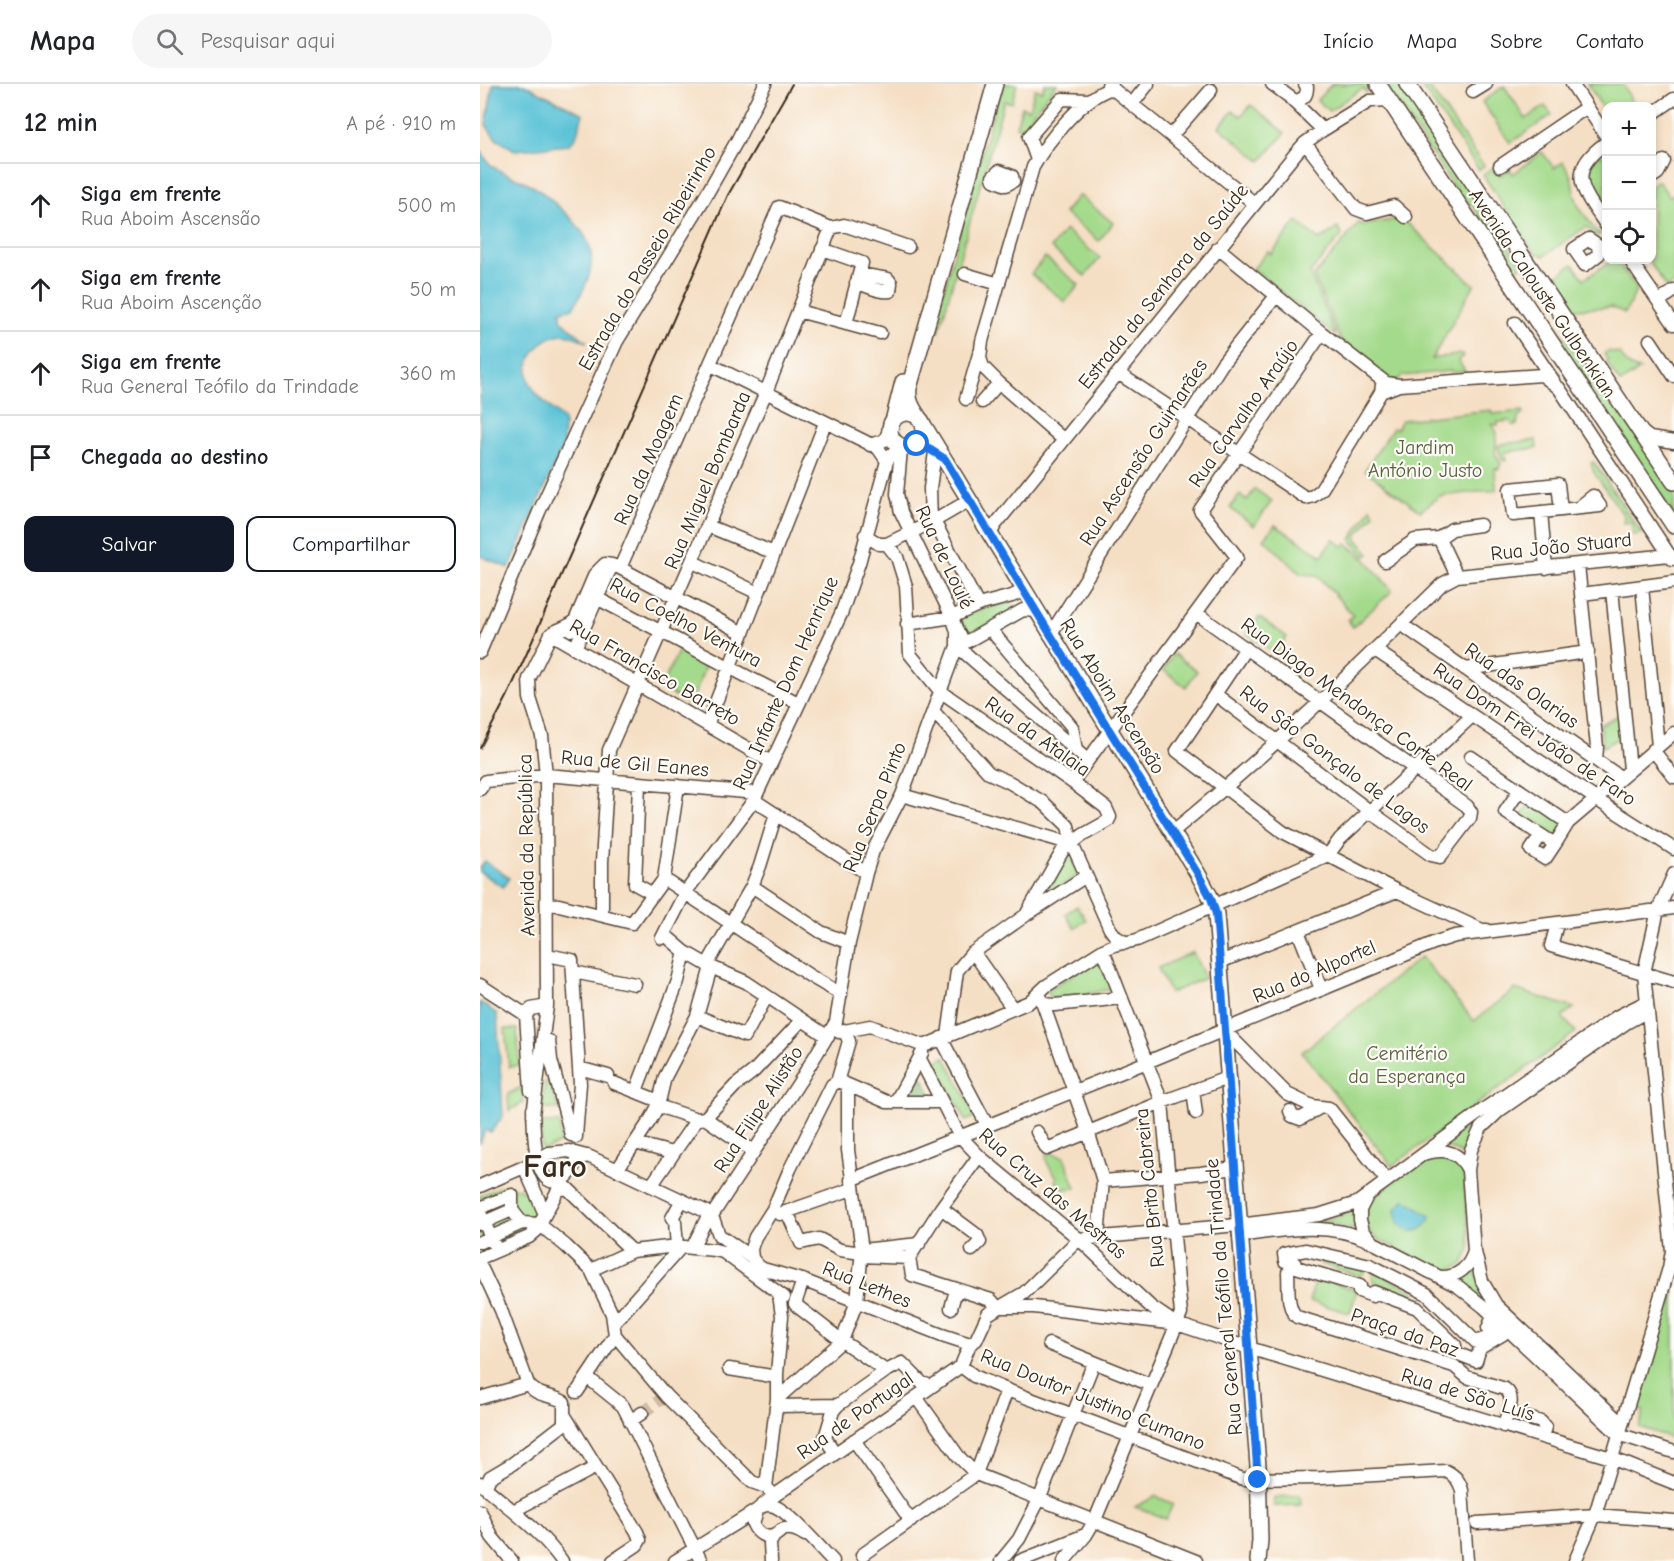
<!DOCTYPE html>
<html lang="pt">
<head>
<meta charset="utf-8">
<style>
  :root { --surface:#fff; --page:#f6f6f6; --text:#202124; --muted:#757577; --line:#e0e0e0; --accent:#111827 }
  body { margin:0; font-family:"Comic Neue",sans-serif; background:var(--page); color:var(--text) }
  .controls { position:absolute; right:18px; top:18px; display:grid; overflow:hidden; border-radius:12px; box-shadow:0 3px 9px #0003 }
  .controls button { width:54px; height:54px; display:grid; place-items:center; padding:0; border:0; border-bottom:2px solid var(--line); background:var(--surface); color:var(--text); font:30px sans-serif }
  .stop { position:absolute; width:18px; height:18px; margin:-14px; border:4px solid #1a73e8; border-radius:50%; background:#fff }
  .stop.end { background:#1a73e8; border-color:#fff; box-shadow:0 2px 6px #0008 }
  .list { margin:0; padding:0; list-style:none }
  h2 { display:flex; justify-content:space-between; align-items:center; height:78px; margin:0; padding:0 24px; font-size:26px }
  h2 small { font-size:20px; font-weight:400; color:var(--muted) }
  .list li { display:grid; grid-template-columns:39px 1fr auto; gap:18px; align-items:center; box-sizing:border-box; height:84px; padding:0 24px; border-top:2px solid var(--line) }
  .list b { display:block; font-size:22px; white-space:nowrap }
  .list p { margin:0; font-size:20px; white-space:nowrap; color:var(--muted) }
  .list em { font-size:20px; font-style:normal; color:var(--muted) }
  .actions { display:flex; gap:12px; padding:18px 24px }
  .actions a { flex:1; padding:14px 0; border:2px solid var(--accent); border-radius:12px; text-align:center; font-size:21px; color:var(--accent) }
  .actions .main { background:var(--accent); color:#fff }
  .icon { flex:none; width:33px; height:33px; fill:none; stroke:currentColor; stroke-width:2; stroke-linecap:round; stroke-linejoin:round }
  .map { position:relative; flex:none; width:1194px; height:1477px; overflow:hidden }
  header { display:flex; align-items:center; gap:36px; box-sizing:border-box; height:84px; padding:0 30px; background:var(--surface); border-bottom:2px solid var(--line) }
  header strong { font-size:28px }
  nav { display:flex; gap:33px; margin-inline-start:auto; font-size:21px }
  .search { width:420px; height:54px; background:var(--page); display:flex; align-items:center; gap:15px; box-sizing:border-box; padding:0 21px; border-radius:33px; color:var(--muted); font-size:22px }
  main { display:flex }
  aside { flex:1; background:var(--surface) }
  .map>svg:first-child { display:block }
</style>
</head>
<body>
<header>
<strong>Mapa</strong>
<div class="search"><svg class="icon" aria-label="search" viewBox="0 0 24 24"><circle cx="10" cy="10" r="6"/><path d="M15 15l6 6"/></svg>Pesquisar aqui</div>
<nav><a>Início</a><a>Mapa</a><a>Sobre</a><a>Contato</a></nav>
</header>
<main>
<aside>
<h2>12 min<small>A pé · 910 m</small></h2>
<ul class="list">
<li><svg class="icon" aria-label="ahead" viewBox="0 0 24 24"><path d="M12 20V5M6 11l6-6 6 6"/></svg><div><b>Siga em frente</b><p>Rua Aboim Ascensão</p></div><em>500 m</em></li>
<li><svg class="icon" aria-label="ahead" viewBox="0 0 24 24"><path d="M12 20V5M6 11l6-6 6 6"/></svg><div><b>Siga em frente</b><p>Rua Aboim Ascenção</p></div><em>50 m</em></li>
<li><svg class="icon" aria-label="ahead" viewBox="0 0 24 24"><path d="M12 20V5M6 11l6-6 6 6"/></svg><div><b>Siga em frente</b><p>Rua General Teófilo da Trindade</p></div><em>360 m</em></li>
<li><svg class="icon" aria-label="arrive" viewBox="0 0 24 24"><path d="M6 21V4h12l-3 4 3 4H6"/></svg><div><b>Chegada ao destino</b></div></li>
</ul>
<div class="actions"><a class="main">Salvar</a><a>Compartilhar</a></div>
</aside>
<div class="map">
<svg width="1194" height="1477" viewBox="0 0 1194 1477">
  <rect width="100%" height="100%" fill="#fdfcf7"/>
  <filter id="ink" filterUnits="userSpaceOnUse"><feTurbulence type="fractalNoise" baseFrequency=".0167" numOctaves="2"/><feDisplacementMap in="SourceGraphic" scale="12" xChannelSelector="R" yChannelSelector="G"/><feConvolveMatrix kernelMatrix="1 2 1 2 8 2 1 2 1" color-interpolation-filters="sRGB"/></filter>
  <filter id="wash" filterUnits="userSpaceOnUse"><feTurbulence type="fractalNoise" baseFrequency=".008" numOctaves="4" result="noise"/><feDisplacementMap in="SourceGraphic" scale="24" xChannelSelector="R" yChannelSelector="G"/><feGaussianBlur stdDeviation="1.35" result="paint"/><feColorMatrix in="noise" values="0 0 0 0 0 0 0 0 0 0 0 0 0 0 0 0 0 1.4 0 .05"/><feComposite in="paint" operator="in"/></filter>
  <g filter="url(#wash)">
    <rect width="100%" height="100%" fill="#f5dfc4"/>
    <path fill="#a4da8b" stroke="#708254" stroke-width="1.5" d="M521 0H537L532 19 524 17 459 247 454 242Z
      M565 0H577L541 44 536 42 542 23 549 25 555 5 562 7Z
      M852 0H887L889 5 886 9 883 4 849 27 837 16Z
      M905 0H921L1042 182 1036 185 1033 182 991 120 980 112Z
      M942 0H947L1004 82 999 86 941 2Z
      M1108 0H1143L1154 22H1126V30Z
      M1024 2 1046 35 1065 22 1072 31 1030 59 1002 18Z
      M771 21 805 49 781 77 739 43 753 27 761 32Z
      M1062 68 1074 84 1083 78 1091 92 1094 109 1099 123 1115 146 1118 149H1122L1117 152 1106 143 1064 172 1054 168 1003 91 1013 84 1020 91 1030 85 1033 90Z
      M1119 69 1123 73 1126 72V113L1124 116C1109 99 1103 89 1119 69Z
      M1178 97 1189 112 1194 110V199L1187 204 1168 176H1172V102Z
      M599 111 633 139 619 157 584 129Z
      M917 135 928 140 994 201 952 275 982 270 983 272 978 276 985 287 973 288 970 287 922 292 917 297 908 295 860 255 834 192 879 139 884 141Z
      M817 137 839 156 858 144 862 151 830 189 856 252 773 185 788 167 791 170Z
      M585 146 620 174 605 192 571 164Z
      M565 173 599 201 585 218 551 190Z
      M1133 176 1136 179 1138 178 1157 205 1145 229 1131 223 1093 225 1071 196 1093 180 1104 195Z
      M1053 213H1057L1060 216 1102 280 1112 286 1194 408V432L1051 215Z
      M1128 267 1140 270C1146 279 1148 284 1160 286L1140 299 1126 278 1128 277 1124 270Z
      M1011 326 1012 330 1043 327V330L1038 334 1037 341H1032L1031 337 1018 338V341L1012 340 1017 349 1015 369 1021 379 1019 385 1015 384 1016 406 960 412 940 427 885 386 913 344 917 345 922 336Z
      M1056 356 1057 364 1025 368 1026 377 1023 376 1018 365V362L1022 360Z
      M1114 378 1162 450 1153 451 1151 438 1143 439 1144 432 1113 387 1111 379Z
      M775 405 792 417 774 442 750 424 759 411 767 416Z
      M891 424 894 430 876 453 889 470 885 473 871 455Z
      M795 441 842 472 853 455 863 462 867 460 888 478 912 507 873 543 868 536 873 531 837 491 821 490 784 455Z
      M529 518 535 523V527L491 550 486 549 479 535 481 531Z
      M779 533 807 553 795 570 767 550Z
      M200 564 226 580 210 622 181 603Z
      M694 570 717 587 706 603 683 586Z
      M1141 630 1143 651 1123 663 1120 641Z
      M1051 717 1085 739 1074 756 1040 734Z
      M590 767 600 790 559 817 586 770Z
      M597 822 606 836 594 844 585 830Z
      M713 868 725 894 690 909 678 884Z
      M941 873 994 937 1035 905 1094 924 1082 933 1096 948 912 1082 822 968Z
      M620 874 634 905 572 915 567 906Z
      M25 945H37L40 981 29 983Z
      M465 973 496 1032 486 1037 455 978Z
      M69 997 78 1025H62L65 998Z
      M42 1003 44 1018 29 1027 28 1010Z
      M999 1034 1001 1036 984 1071 963 1061Z
      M61 1039H80V1059L62 1067Z
      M567 1068 584 1073 596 1104 583 1105 575 1097 577 1093C571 1085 564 1079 567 1068Z
      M955 1070 973 1074 984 1089 990 1164 983 1180 967 1188 959 1186 896 1154C889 1147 882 1136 886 1125 892 1109 939 1079 955 1070Z
      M23 1102C49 1101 68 1125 48 1146 36 1158 15 1163 0 1169V1111Z
      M878 1123 880 1148 853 1140H843L842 1136 865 1130Z
      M841 1176 859 1181 862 1179 886 1183 885 1188 880 1192 840 1180Z
      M994 1183 1008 1216 1006 1219 974 1196Z
      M893 1186 935 1208 936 1214 893 1197Z
      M837 1193 877 1206 870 1229 829 1217Z
      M1194 1206V1355L1159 1343 1164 1327 1156 1325Z
      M820 1411 821 1421 794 1422V1415L796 1413Z
      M676 1412 693 1420 686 1435 655 1423Z"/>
    <path fill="#83ba77" stroke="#5f724a" stroke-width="1.5" d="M435 988 440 989 452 1012 449 1015 425 1013Z"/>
    <path fill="#5ac2d7" stroke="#4a767a" stroke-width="1.5" d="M13 0H44L103 30 96 53 89 61 35 66 16 55 6 41Z
      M0 65C3 70 6 76 10 80 21 91 39 93 51 101 62 107 71 116 80 124 119 158 120 180 93 224L81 227V236L107 258C100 255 92 251 85 250 64 249 42 276 49 296 54 312 73 325 84 336L83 362 29 484 0 472Z
      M5 777 29 794 23 803 0 788V784Z
      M0 918 17 930 23 1032 11 1048 5 1046 0 1060Z
      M925 1115 950 1132C947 1143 939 1148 928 1147L918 1138 916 1125Z"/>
  </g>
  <g filter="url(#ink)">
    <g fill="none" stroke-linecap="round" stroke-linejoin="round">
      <path stroke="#d0bba3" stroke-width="12" stroke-dasharray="12 6" stroke-linecap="butt" d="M162 1329 183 1314"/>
      <defs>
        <path id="minor" d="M792 0 815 17C824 15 827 12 827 3L825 0
          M1092 0 1126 52
          M628 1 774 119
          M993 8 1006 0
          M810 14 843 46
          M652 20 668 0
          M1172 30 1194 15
          M691 52 731 6
          M825 59 876 125 887 129 914 122 926 133
          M1126 59C1084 88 1104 108 1126 141
          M557 76 549 53 582 15 608 16
          M1020 82 1107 23
          M519 87 532 92 533 97 526 101 514 96 513 93Z
          M1172 93 1178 89 1184 77
          M1109 155 1118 161 1119 170 1105 181 1094 165Z
          M738 164 842 249
          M342 165 382 179 366 240
          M1150 176 1194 240
          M485 190 519 200
          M376 199C388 201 397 209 410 207L411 199 408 195 379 190
          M1179 217 1194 207
          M318 227 400 249
          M1035 239 1073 296
          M1170 256 1194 292
          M231 281 398 364 407 377
          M638 289 826 414 833 412 841 406 901 308 902 301
          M901 308 919 301 1062 291 1079 304 1192 475
          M486 315 499 270
          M502 318 519 299
          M1162 348 1170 354 1194 358
          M584 356 519 299 503 283 500 274 502 257 553 83C568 56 603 12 633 4
          M390 361 405 356 411 341
          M1081 426 1078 400 1030 405 1033 431 1120 422 1113 412 1098 424
          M1061 428 1066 484
          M454 437 498 521
          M451 439 450 404 455 368
          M228 442 294 469
          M510 450 516 440 816 69 825 59 843 46 890 17 909 16
          M385 451 399 460H407L454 437 490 416
          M959 454 977 492
          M407 460 417 473 426 502 430 570 460 607 592 698 626 724 630 733 628 737 603 751 583 766 546 831 491 870 477 887 468 952
          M905 477 935 456 959 454 972 445 1000 441
          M213 478 278 509
          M1098 481 1117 663 1116 676
          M140 484 299 123 351 144 364 141 428 163
          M1162 503 1178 662
          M1132 506 1150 685
          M107 509 318 619
          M1102 510 1194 498
          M716 529 987 722 991 728 990 734 960 773 951 771 891 728 735 610
          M427 540 472 533 498 521 532 512 543 507
          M921 540 1140 693
          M510 545 592 643 596 666
          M91 546 115 490 125 480 132 481 140 484 263 549
          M477 547 482 555 486 558 543 526 556 527
          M71 550 291 678
          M570 551 742 280 796 212
          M477 562 607 676
          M95 564 132 481
          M766 564 697 667 803 748 917 807 1002 846H1007
          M895 566 1125 721 1194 765
          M0 568 59 428 137 257 225 113 258 55 285 0
          M985 585 1108 568
          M453 627 509 689 529 698 564 719 588 742 592 760 630 845 636 853 646 859
          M227 641 345 339
          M1173 666 1194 693
          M991 673 1088 739 1075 760 1025 728 1039 707
          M592 698 757 473 720 426 842 249 906 299 919 301
          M159 699 155 800 173 810
          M0 705 6 697 66 691 277 709
          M422 711 592 760
          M274 716 386 789
          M1088 739 1194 649
          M692 748C787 671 874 586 962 500L977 492 1190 471
          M1061 751 1051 766 1065 775 1075 760
          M184 795 330 892 361 910
          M272 802 341 848 369 859
          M67 820 79 821 152 839 184 795 198 702
          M549 829 606 792
          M122 831V778L129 666 286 308 351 144
          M1077 840 1071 862 1194 898
          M818 847 841 905
          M184 850 205 868 231 883 266 898 348 953
          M182 854 205 809 274 716 361 530 379 479 407 377 410 371 425 364
          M491 870 496 872 533 925
          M67 871 92 876 100 1000 96 1053
          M740 878 917 807
          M227 881 272 802 280 782 296 730
          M93 888 155 900
          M0 901 46 931
          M561 914 563 920 575 921 642 914
          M563 920 608 1047 623 1097 618 1153
          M46 931 51 1007
          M46 931 51 925 67 922
          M217 932 265 952 287 912
          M744 946 807 1010 832 1022 849 1024 907 1097
          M359 948 390 942 444 962
          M461 954 507 1041
          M69 957 71 976 91 1051
          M444 962 549 918 566 902 623 866 634 861 657 856 848 771 860 755 992 632
          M440 975 479 1051 499 1072 599 1155 671 1223 693 1238
          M99 984 128 992
          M361 998 407 1018H462
          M134 999 179 1017
          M713 1006 716 1029
          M156 1007 198 897 205 868
          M416 1017 442 969
          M178 1022 217 1035 225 1034 273 1067
          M53 1025C54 1040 52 1115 85 1094 96 1087 90 1075 108 1072
          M810 1027 812 1032 820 1035 839 1024
          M53 1031 67 922 66 691 62 652 50 614 49 595 71 550C78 545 86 544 94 538
          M225 1034 255 1002 274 987 322 936
          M557 1048 567 1065 682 1018 747 994
          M155 1059 192 1069
          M91 1068 110 1073 225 1127 234 1137 239 1151 272 1174 277 1181 283 1185 325 1197 462 1251 490 1260
          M947 1069C966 1064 979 1068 988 1086
          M137 1086 171 1035 178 1022 185 993 217 932 231 883
          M46 1087 64 1128
          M371 1096 667 978 956 858 975 852 1194 824
          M623 1097 721 1089 754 1084
          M82 1099 152 1167
          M0 1102 44 1083 69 1069 90 1067
          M171 1102 217 1035
          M887 1112 880 1126V1136L883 1147 894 1159 979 1203 1004 1223 1138 1350 1194 1368
          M0 1124 32 1111V1126L42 1139 0 1158
          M461 1124 497 1151 500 1158 492 1166
          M307 1128 321 1159 339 1155 360 1166 382 1169
          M0 1129 14 1160
          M300 1130 372 1105
          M231 1133 320 997 356 938 369 859 386 789 393 767 422 711 477 562V547L472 533 421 428 417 410 421 365
          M42 1139 59 1140 86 1162 111 1186 132 1230 135 1251 186 1312 272 1398 286 1403
          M0 1140 32 1126
          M759 1152C803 1146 848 1137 890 1157
          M197 1162 195 1138 192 1134 202 1116
          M212 1164 235 1166 243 1168 304 1213
          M382 1166 439 1160
          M826 1166 890 1181 947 1210 996 1258 1016 1250 1015 1247 1012 1248 1011 1244H1008L1011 1237 1023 1250 1000 1264 996 1277 971 1267 975 1265V1261L937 1224 894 1208 893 1212 879 1207 880 1202 816 1183 814 1178 805 1177 804 1170Z
          M995 1168 1002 1197 1016 1221 1141 1339
          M382 1172 429 1174
          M0 1174 49 1153 56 1147 78 1106 87 1104
          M272 1174 271 1165 275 1153 293 1125 310 1085 352 1001 357 998 369 957 364 946
          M429 1174 461 1124 499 1072
          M429 1174 432 1191 511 1216 517 1223
          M0 1181 21 1226 48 1300C58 1314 72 1310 84 1318V1340L32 1380 10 1393 7 1400
          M111 1186 152 1167 197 1162 212 1164 227 1134
          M808 1188C809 1201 806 1224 817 1233L974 1282 987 1293 1025 1305C1037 1314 1027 1330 1023 1342
          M960 1193C977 1194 990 1183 994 1167L988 1086 991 1066 1001 1044 1020 1026 1146 939 1168 927
          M323 1196 315 1220 317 1222 362 1257 406 1287
          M522 1223H554L697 1240 769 1264 1131 1374 1194 1399
          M471 1224 476 1206
          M134 1239 201 1163
          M569 1260 671 1301
          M481 1282 490 1260 496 1256 508 1230 544 1209 599 1155 758 1141 839 1131 877 1119 1003 1026 1138 932 1166 918
          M481 1282 494 1292 527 1306 763 1395 842 1394 966 1387C976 1392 979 1397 982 1406L987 1477
          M249 1285 297 1293
          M107 1293 143 1322 221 1477
          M97 1308 135 1251
          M436 1313 479 1373 496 1390 716 1477
          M0 1314 48 1300
          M297 1315 362 1257 377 1217 382 1166 368 1066V1001
          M297 1322 358 1321
          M1028 1328 1061 1338 1065 1343 1062 1353
          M85 1332 157 1448 160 1456 157 1461 133 1477
          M150 1337 162 1329
          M374 1356 431 1437
          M355 1369 345 1354 353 1327 358 1321 406 1287 422 1279 442 1299 451 1302
          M0 1399C30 1425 58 1444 82 1477
          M290 1407 286 1403 297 1315V1290L302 1232 299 1210
          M281 1423C285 1421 289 1420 294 1422 310 1428 339 1463 353 1477
          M35 1426 116 1383
          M277 1426 273 1440C277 1449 287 1457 297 1450 302 1447 299 1446 305 1445 312 1444 319 1447 325 1451
          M0 1427 12 1453 32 1477
          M997 1439 1115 1431 1194 1437
          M382 1471 496 1390 527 1306
          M195 1477 277 1426 294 1412 481 1282
          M291 1477 290 1459 294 1452
          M521 1477 539 1455 559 1416 614 1278
          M540 1477 605 1451
          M584 1477 606 1451 615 1436 701 1230 682 1018 623 866
          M1095 1477 1115 1431 1189 1184 1192 1167 1164 889 1178 826 1194 790"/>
        <path id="major" d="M898 0 1194 442
          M927 0 1194 398
          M410 346a17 17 0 1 1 34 0a17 17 0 1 1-34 0Z
          M413 337 423 298
          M441 337C434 326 427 318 429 304L515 0
          M444 342 718 790 731 814 736 830 778 1382 780 1456 778 1477"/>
      </defs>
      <use href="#minor" stroke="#574537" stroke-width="15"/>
      <use href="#major" stroke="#574537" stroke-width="18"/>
      <use href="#minor" stroke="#fff" stroke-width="12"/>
      <use href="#major" stroke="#fff" stroke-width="15"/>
      <path stroke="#3b2a1e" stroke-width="2" d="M0 664 27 613 47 569 248 111 312 0"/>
    </g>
  </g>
  <g fill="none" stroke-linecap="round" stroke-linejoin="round" filter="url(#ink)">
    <path stroke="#1a73e8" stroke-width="8" d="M437 360 431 363 449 365 465 375 556 527 718 790 731 814 736 830 740 878 778 1396"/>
  </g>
  <g text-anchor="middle" stroke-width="4.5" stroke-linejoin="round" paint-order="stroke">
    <g font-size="20" fill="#3b2a1e" stroke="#fdfcf7">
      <text transform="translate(167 174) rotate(-60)" y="7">Estrada do Passeio Ribeirinho</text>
      <text transform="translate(683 202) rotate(-51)" y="7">Estrada da Senhora da Saúde</text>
      <text transform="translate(1063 209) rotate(56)" y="7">Avenida Calouste Gulbenkian</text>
      <text transform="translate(763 329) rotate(-55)" y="7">Rua Carvalho Araújo</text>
      <text transform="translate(663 368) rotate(-57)" y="7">Rua Ascensão Guimarães</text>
      <text transform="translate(168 375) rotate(-66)" y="7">Rua da Moagem</text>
      <text transform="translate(227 396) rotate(-67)" y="7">Rua Miguel Bombarda</text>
      <text transform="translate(1081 462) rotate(-6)" y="7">Rua João Stuard</text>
      <text transform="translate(465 473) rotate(65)" y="7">Rua de Loulé</text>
      <text transform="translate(206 538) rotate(28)" y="7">Rua Coelho Ventura</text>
      <text transform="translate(175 588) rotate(30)" y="7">Rua Francisco Barreto</text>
      <text transform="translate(305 599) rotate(-66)" y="7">Rua Infante Dom Henrique</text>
      <text transform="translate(1042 601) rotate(35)" y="7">Rua das Olarias</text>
      <text transform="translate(633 612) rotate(58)" y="7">Rua Aboim Ascensão</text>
      <text transform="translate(877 620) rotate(36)" y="7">Rua Diogo Mendonça Corte Real</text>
      <text transform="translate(1055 650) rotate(34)" y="7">Rua Dom Frei João de Faro</text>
      <text transform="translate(558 652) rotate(35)" y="7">Rua da Atalaia</text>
      <text transform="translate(855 675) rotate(37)" y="7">Rua São Gonçalo de Lagos</text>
      <text transform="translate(155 679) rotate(5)" y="7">Rua de Gil Eanes</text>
      <text transform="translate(394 723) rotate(-68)" y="7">Rua Serpa Pinto</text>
      <text transform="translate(46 761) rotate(-91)" y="7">Avenida da República</text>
      <text transform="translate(834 887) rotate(-23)" y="7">Rua do Alportel</text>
      <text transform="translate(278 1025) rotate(-57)" y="7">Rua Filipe Alistão</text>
      <text transform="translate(669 1104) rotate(-96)" y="7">Rua Brito Cabreira</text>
      <text transform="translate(573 1109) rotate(41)" y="7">Rua Cruz das Mestras</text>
      <text transform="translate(387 1200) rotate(22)" y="7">Rua Lethes</text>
      <text transform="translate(743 1213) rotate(-95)" y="7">Rua General Teófilo da Trindade</text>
      <text transform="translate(925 1248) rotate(19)" y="7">Praça da Paz</text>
      <text transform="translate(988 1310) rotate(17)" y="7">Rua de São Luís</text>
      <text transform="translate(613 1315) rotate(22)" y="7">Rua Doutor Justino Cumano</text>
      <text transform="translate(375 1331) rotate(-35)" y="7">Rua de Portugal</text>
    </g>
    <g font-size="20" fill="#5a5f3f" stroke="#fdfcf7">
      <text x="945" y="370">Jardim<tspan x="945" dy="23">António Justo</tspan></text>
      <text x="927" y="976">Cemitério<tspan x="927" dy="23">da Esperança</tspan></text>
    </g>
    <g font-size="32" font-weight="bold" fill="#3b2a1e" stroke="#fdfcf7">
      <text x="75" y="1093">Faro</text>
    </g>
  </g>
</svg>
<div class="controls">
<button>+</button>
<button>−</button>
<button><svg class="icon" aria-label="locate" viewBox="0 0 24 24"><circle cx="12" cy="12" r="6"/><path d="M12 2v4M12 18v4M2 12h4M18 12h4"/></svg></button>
</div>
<div class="stop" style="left:437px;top:360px"></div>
<div class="stop end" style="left:778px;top:1396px"></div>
</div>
</main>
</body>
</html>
